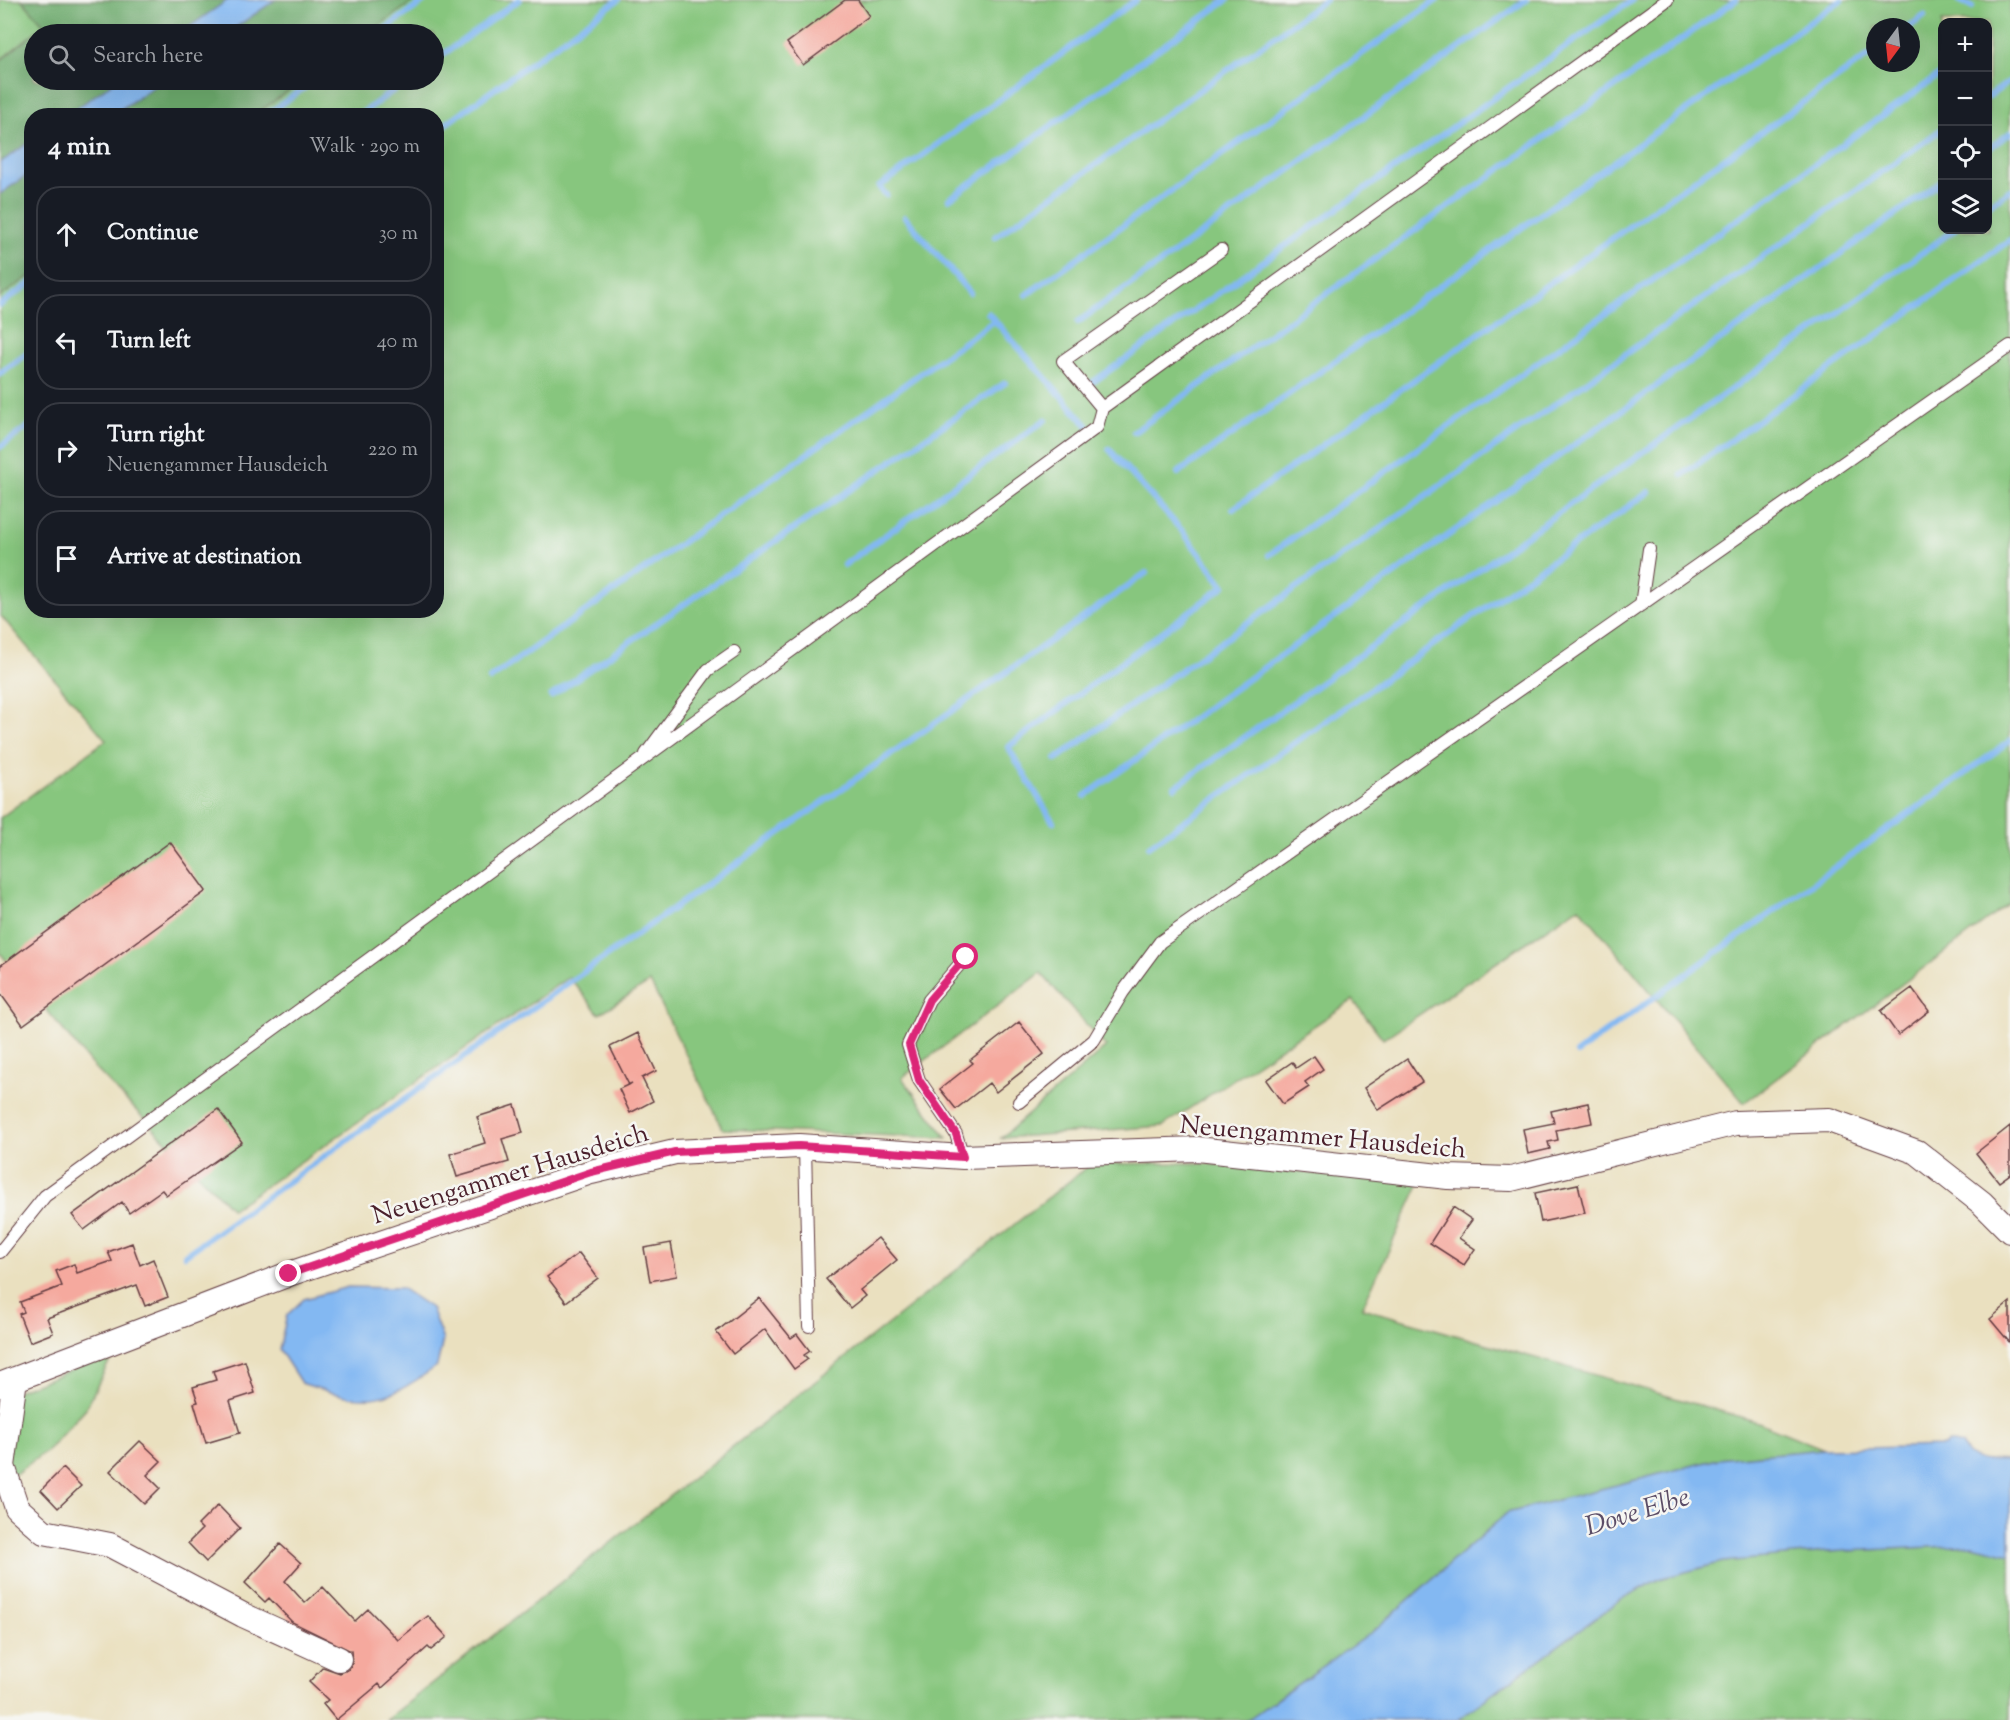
<!DOCTYPE html>
<html lang="en">
<head>
<meta charset="utf-8">
<style>
  :root { --surface:#171b24; --page:#242831; --text:#f1f3f6; --muted:#9ea1a6; --line:#363941 }
  body { margin:0; font-family:"Sorts Mill Goudy",serif; background:var(--page); color:var(--text) }
  .controls { position:absolute; right:18px; top:18px; display:grid; overflow:hidden; border-radius:12px; box-shadow:0 6px 24px #0002 }
  .controls button { width:54px; height:54px; display:grid; place-items:center; padding:0; border:0; border-bottom:2px solid var(--line); background:var(--surface); color:var(--text); font:30px sans-serif }
  .compass { position:absolute; left:1866px; top:18px; width:54px; height:54px; border-radius:50%; background:var(--surface); box-shadow:0 6px 24px #0002; rotate:195deg }
  .stop { position:absolute; width:18px; height:18px; margin:-14px; border:4px solid #db2777; border-radius:50%; background:#fff }
  .stop.end { background:#db2777; border-color:#fff; box-shadow:0 2px 6px #0008 }
  .list { margin:0; padding:0; list-style:none }
  h2 { display:flex; justify-content:space-between; align-items:center; height:78px; margin:0; padding:0 24px; font-size:26px }
  h2 small { font-size:20px; font-weight:400; color:var(--muted) }
  .list li { display:grid; grid-template-columns:39px 1fr auto; gap:18px; align-items:center; box-sizing:border-box; height:96px; margin:0 12px 12px; padding:0 12px; border:2px solid var(--line); border-radius:24px }
  .list b { display:block; font-size:22px; white-space:nowrap }
  .list p { margin:0; font-size:20px; white-space:nowrap; color:var(--muted) }
  .list em { font-size:20px; font-style:normal; color:var(--muted) }
  .icon { flex:none; width:33px; height:33px; fill:none; stroke:currentColor; stroke-width:2; stroke-linecap:round; stroke-linejoin:round }
  .map { position:relative; flex:none; width:2010px; height:1720px; overflow:hidden }
  .search { position:absolute; background:var(--surface); box-shadow:0 6px 24px #0002; left:24px; top:24px; width:420px; height:66px; display:flex; align-items:center; gap:15px; box-sizing:border-box; padding:0 21px; border-radius:33px; color:var(--muted); font-size:22px }
  .panel { position:absolute; background:var(--surface); box-shadow:0 6px 24px #0002; left:24px; top:108px; width:420px; height:510px; border-radius:24px }
  .map>svg:first-child { display:block }
</style>
</head>
<body>
<div class="map">
<svg width="2010" height="1720" viewBox="0 0 2010 1720">
  <rect width="100%" height="100%" fill="#f6f6f2"/>
  <filter id="ink" filterUnits="userSpaceOnUse"><feTurbulence type="fractalNoise" baseFrequency=".0167" numOctaves="2"/><feDisplacementMap in="SourceGraphic" scale="12" xChannelSelector="R" yChannelSelector="G"/><feConvolveMatrix kernelMatrix="1 2 1 2 8 2 1 2 1" color-interpolation-filters="sRGB"/></filter>
  <filter id="wash" filterUnits="userSpaceOnUse"><feTurbulence type="fractalNoise" baseFrequency=".008" numOctaves="4" result="noise"/><feDisplacementMap in="SourceGraphic" scale="24" xChannelSelector="R" yChannelSelector="G"/><feGaussianBlur stdDeviation="1.35" result="paint"/><feColorMatrix in="noise" values="0 0 0 0 0 0 0 0 0 0 0 0 0 0 0 0 0 1.4 0 .05"/><feComposite in="paint" operator="in"/></filter>
  <g filter="url(#wash)">
    <rect width="100%" height="100%" fill="#eae0bf"/>
    <path fill="#87c67e" stroke="#687254" stroke-width="1.5" fill-rule="evenodd" d="M0 0H22L44 25 0 60Z
      M415 0H2010V903L1744 1103 1579 907 1383 1039 1353 1000 1163 1126 1001 1138 1106 1047 1041 973 902 1078 947 1138 723 1129 650 982 599 1014 569 977 232 1209 91 1064 0 953V818L106 740 0 615V297L31 275 32 610H436V116L254 115 304 80H434V34H367ZM1942 22H1988V230H1942ZM1875 27H1911V63H1875Z
      M1197 1163 1420 1183 1362 1308 1758 1422 1824 1449 1718 1459 1507 1513 1372 1632 1247 1720H386L1091 1164Z
      M113 1354 86 1408 48 1450 0 1485 4 1396Z
      M1973 1545 2010 1554V1720H1457L1623 1598 1659 1579 1723 1562 1825 1552Z"/>
    <path fill="#6dab6d" stroke="#5c654c" stroke-width="1.5" d="M22 0H228L179 34H34V80H117L67 115 32 116 31 141 0 163V61L44 25Z
      M275 0H415L367 34H226Z
      M163 80H304L254 115 112 116Z
      M31 172V275L0 297V194Z"/>
    <path fill="#83b8f2" stroke="#666c8e" stroke-width="1.5" d="M228 0H275L226 34H179Z
      M117 80H163L112 115H67Z
      M31 141V172L0 194V163Z
      M348 1287 401 1288 431 1308 443 1340 437 1366C379 1408 366 1404 301 1383L279 1349 287 1315 304 1299Z
      M1948 1442 1962 1445C1972 1468 1991 1458 2010 1461V1554L1973 1545 1825 1552 1723 1562 1659 1579 1623 1598 1457 1720H1247L1372 1632 1507 1513 1718 1459 1824 1449 1944 1446Z"/>
    <g fill="none" stroke-linecap="round" stroke-linejoin="round">
      <path stroke="#83b8f2" stroke-width="6" d="M1959 0 1972 7
        M1909 27 1924 16
        M378 34 426 0
        M434 61 519 0
        M1988 97 2010 81
        M265 116 315 80
        M358 116 408 80
        M436 131 618 0
        M1988 149 2010 133
        M886 195 879 187 1136 0
        M949 199 1227 0
        M1988 206 2010 190
        M905 217 970 293
        M995 237 1325 0
        M1026 295 1437 0
        M0 305 32 282
        M988 313 1087 425
        M1078 322 1526 0
        M0 373 32 350
        M1093 382 1632 0
        M1134 432 1736 0
        M0 447 32 424
        M1178 473 1841 0
        M1682 475 2010 240
        M1233 509 1875 51
        M1269 555 1942 73
        M844 565 1045 420
        M490 679 994 321
        M551 696 1005 383
        M1056 759 1942 129
        M1175 787 1954 230
        M1085 796 1942 181
        M1053 822 1008 747 1224 586 1183 532 1109 449
        M1149 846 1649 492
        M1577 1053 2010 741
        M185 1255 1146 573"/>
    </g>
    <g id="blocks">
      <path fill="#f5a99e" d="M845 0H858L869 16 803 65 787 43Z
        M170 842 206 891 23 1025 0 993V966Z
        M1912 988 1929 1011 1898 1035 1881 1011Z
        M1019 1022 1044 1054 996 1092 989 1083 956 1109 940 1089 973 1063 970 1060Z
        M638 1033 656 1071 642 1078 653 1101 630 1113 619 1089 632 1083 629 1085 610 1047Z
        M1314 1056 1323 1069 1305 1082 1309 1087 1283 1104 1266 1080 1292 1062 1296 1068Z
        M1407 1059 1422 1082 1378 1110 1364 1088Z
        M1588 1103 1592 1123 1556 1130 1558 1140 1548 1142 1550 1149 1528 1154 1523 1129 1554 1123 1551 1111Z
        M515 1105 523 1133 502 1139 509 1162 457 1177 450 1154 485 1143 477 1117Z
        M218 1109 242 1142 166 1195 162 1190 129 1213 122 1202 84 1230 72 1215Z
        M2010 1126V1174L1999 1182 1976 1153Z
        M1578 1184 1585 1213 1541 1222 1535 1193Z
        M1453 1207 1472 1220 1459 1238 1475 1249 1464 1265 1430 1243Z
        M878 1238 897 1260 860 1290 865 1296 850 1308 826 1279Z
        M132 1243 140 1265 153 1259 168 1297 145 1306 137 1285 47 1318 53 1333 30 1342 19 1314 24 1312 20 1302 62 1286 56 1271 74 1264 77 1273 112 1261 108 1252Z
        M671 1243 677 1276 650 1281 644 1248Z
        M579 1253 598 1278 566 1302 547 1277Z
        M759 1298 791 1338 797 1334 810 1351 804 1355 808 1359 794 1369 765 1329 733 1354 716 1332Z
        M2010 1302V1343L1990 1319Z
        M245 1361 255 1393 230 1401 240 1433 206 1443 194 1403 198 1402 193 1387 216 1380 213 1371Z
        M140 1441 161 1461 147 1475 160 1488 144 1504 110 1471Z
        M63 1468 81 1486 58 1508 41 1490Z
        M218 1505 240 1528 206 1562 188 1543 202 1529 198 1525Z
        M280 1544 301 1563 285 1581 305 1603 323 1587 355 1621 368 1609 398 1640 428 1616 447 1637 431 1650 428 1647 382 1688 379 1684 336 1720 323 1704 328 1700 309 1682 323 1667 340 1673 348 1670 352 1664 351 1651 292 1622 269 1598 265 1602 245 1583Z"/>
    </g>
  </g>
  <g filter="url(#ink)">
    <use href="#blocks" fill-opacity="0" stroke="#623c41" stroke-width="1.5"/>
    <g fill="none" stroke-linecap="round" stroke-linejoin="round">
      <defs>
        <path id="service" d="M1102 408 1063 361 1221 250
          M1641 605 1649 549
          M646 754 708 670 734 652
          M1019 1102 1094 1040 1123 992 1160 942 2010 346
          M805 1146 809 1326
          M963 1157 956 1134 919 1080 908 1045 929 1000 966 957
          M0 1252 45 1196 1097 427 1102 408 1667 0"/>
        <path id="minor" d="M15 1379 3 1466 17 1508 44 1532 110 1545 243 1615 339 1659
          M0 1385 289 1274 591 1172 675 1152 799 1146 963 1157 1197 1149 1448 1177 1511 1179 1736 1123 1829 1120 1917 1152 1982 1203 2010 1231"/>
      </defs>
      <use href="#service" stroke="#623c41" stroke-width="14"/>
      <use href="#minor" stroke="#623c41" stroke-width="26"/>
      <use href="#service" stroke="#fff" stroke-width="12"/>
      <use href="#minor" stroke="#fff" stroke-width="24"/>
    </g>
  </g>
  <g fill="none" stroke-linecap="round" stroke-linejoin="round" filter="url(#ink)">
    <path stroke="#db2777" stroke-width="8" d="M289 1274 591 1172 675 1152 799 1146 963 1157 956 1134 919 1080 909 1045 929 1000 966 957"/>
  </g>
  <g text-anchor="middle" stroke-width="5" stroke-linejoin="round" paint-order="stroke">
    <g font-size="26" fill="#4a1f2b" stroke="#f6f6f2">
      <text transform="translate(1323 1136) rotate(5)" y="9">Neuengammer Hausdeich</text>
      <text transform="translate(510 1173) rotate(-17)" y="9">Neuengammer Hausdeich</text>
    </g>
    <g font-size="27" font-style="italic" fill="#5b4d67" stroke="#f6f6f2">
      <text transform="translate(1637 1511) rotate(-17)" y="9">Dove Elbe</text>
    </g>
  </g>
</svg>
<div class="controls">
<button>+</button>
<button>−</button>
<button><svg class="icon" aria-label="locate" viewBox="0 0 24 24"><circle cx="12" cy="12" r="6"/><path d="M12 2v4M12 18v4M2 12h4M18 12h4"/></svg></button>
<button><svg class="icon" aria-label="layers" viewBox="0 0 24 24"><path d="M12 4l9 5-9 5-9-5zM3 14l9 5 9-5"/></svg></button>
</div>
<svg class="compass" viewBox="-18 -18 36 36"><path d="M0-13l5 13h-10z" fill="#e53935"/><path d="M0 13l5-13h-10z" fill="#9ea1a6"/></svg>
<div class="stop" style="left:966px;top:957px"></div>
<div class="stop end" style="left:289px;top:1274px"></div>
<div class="search"><svg class="icon" aria-label="search" viewBox="0 0 24 24"><circle cx="10" cy="10" r="6"/><path d="M15 15l6 6"/></svg>Search here</div>
<section class="panel">
<h2>4 min<small>Walk · 290 m</small></h2>
<ul class="list">
<li><svg class="icon" aria-label="ahead" viewBox="0 0 24 24"><path d="M12 20V5M6 11l6-6 6 6"/></svg><div><b>Continue</b></div><em>30 m</em></li>
<li><svg class="icon" aria-label="left" viewBox="0 0 24 24"><path d="M17 20v-9H6M10 6l-5 5 5 5"/></svg><div><b>Turn left</b></div><em>40 m</em></li>
<li><svg class="icon" aria-label="right" viewBox="0 0 24 24"><path d="M7 20v-9h11M14 6l5 5-5 5"/></svg><div><b>Turn right</b><p>Neuengammer Hausdeich</p></div><em>220 m</em></li>
<li><svg class="icon" aria-label="arrive" viewBox="0 0 24 24"><path d="M6 21V4h12l-3 4 3 4H6"/></svg><div><b>Arrive at destination</b></div></li>
</ul>
</section>
</div>
</body>
</html>
